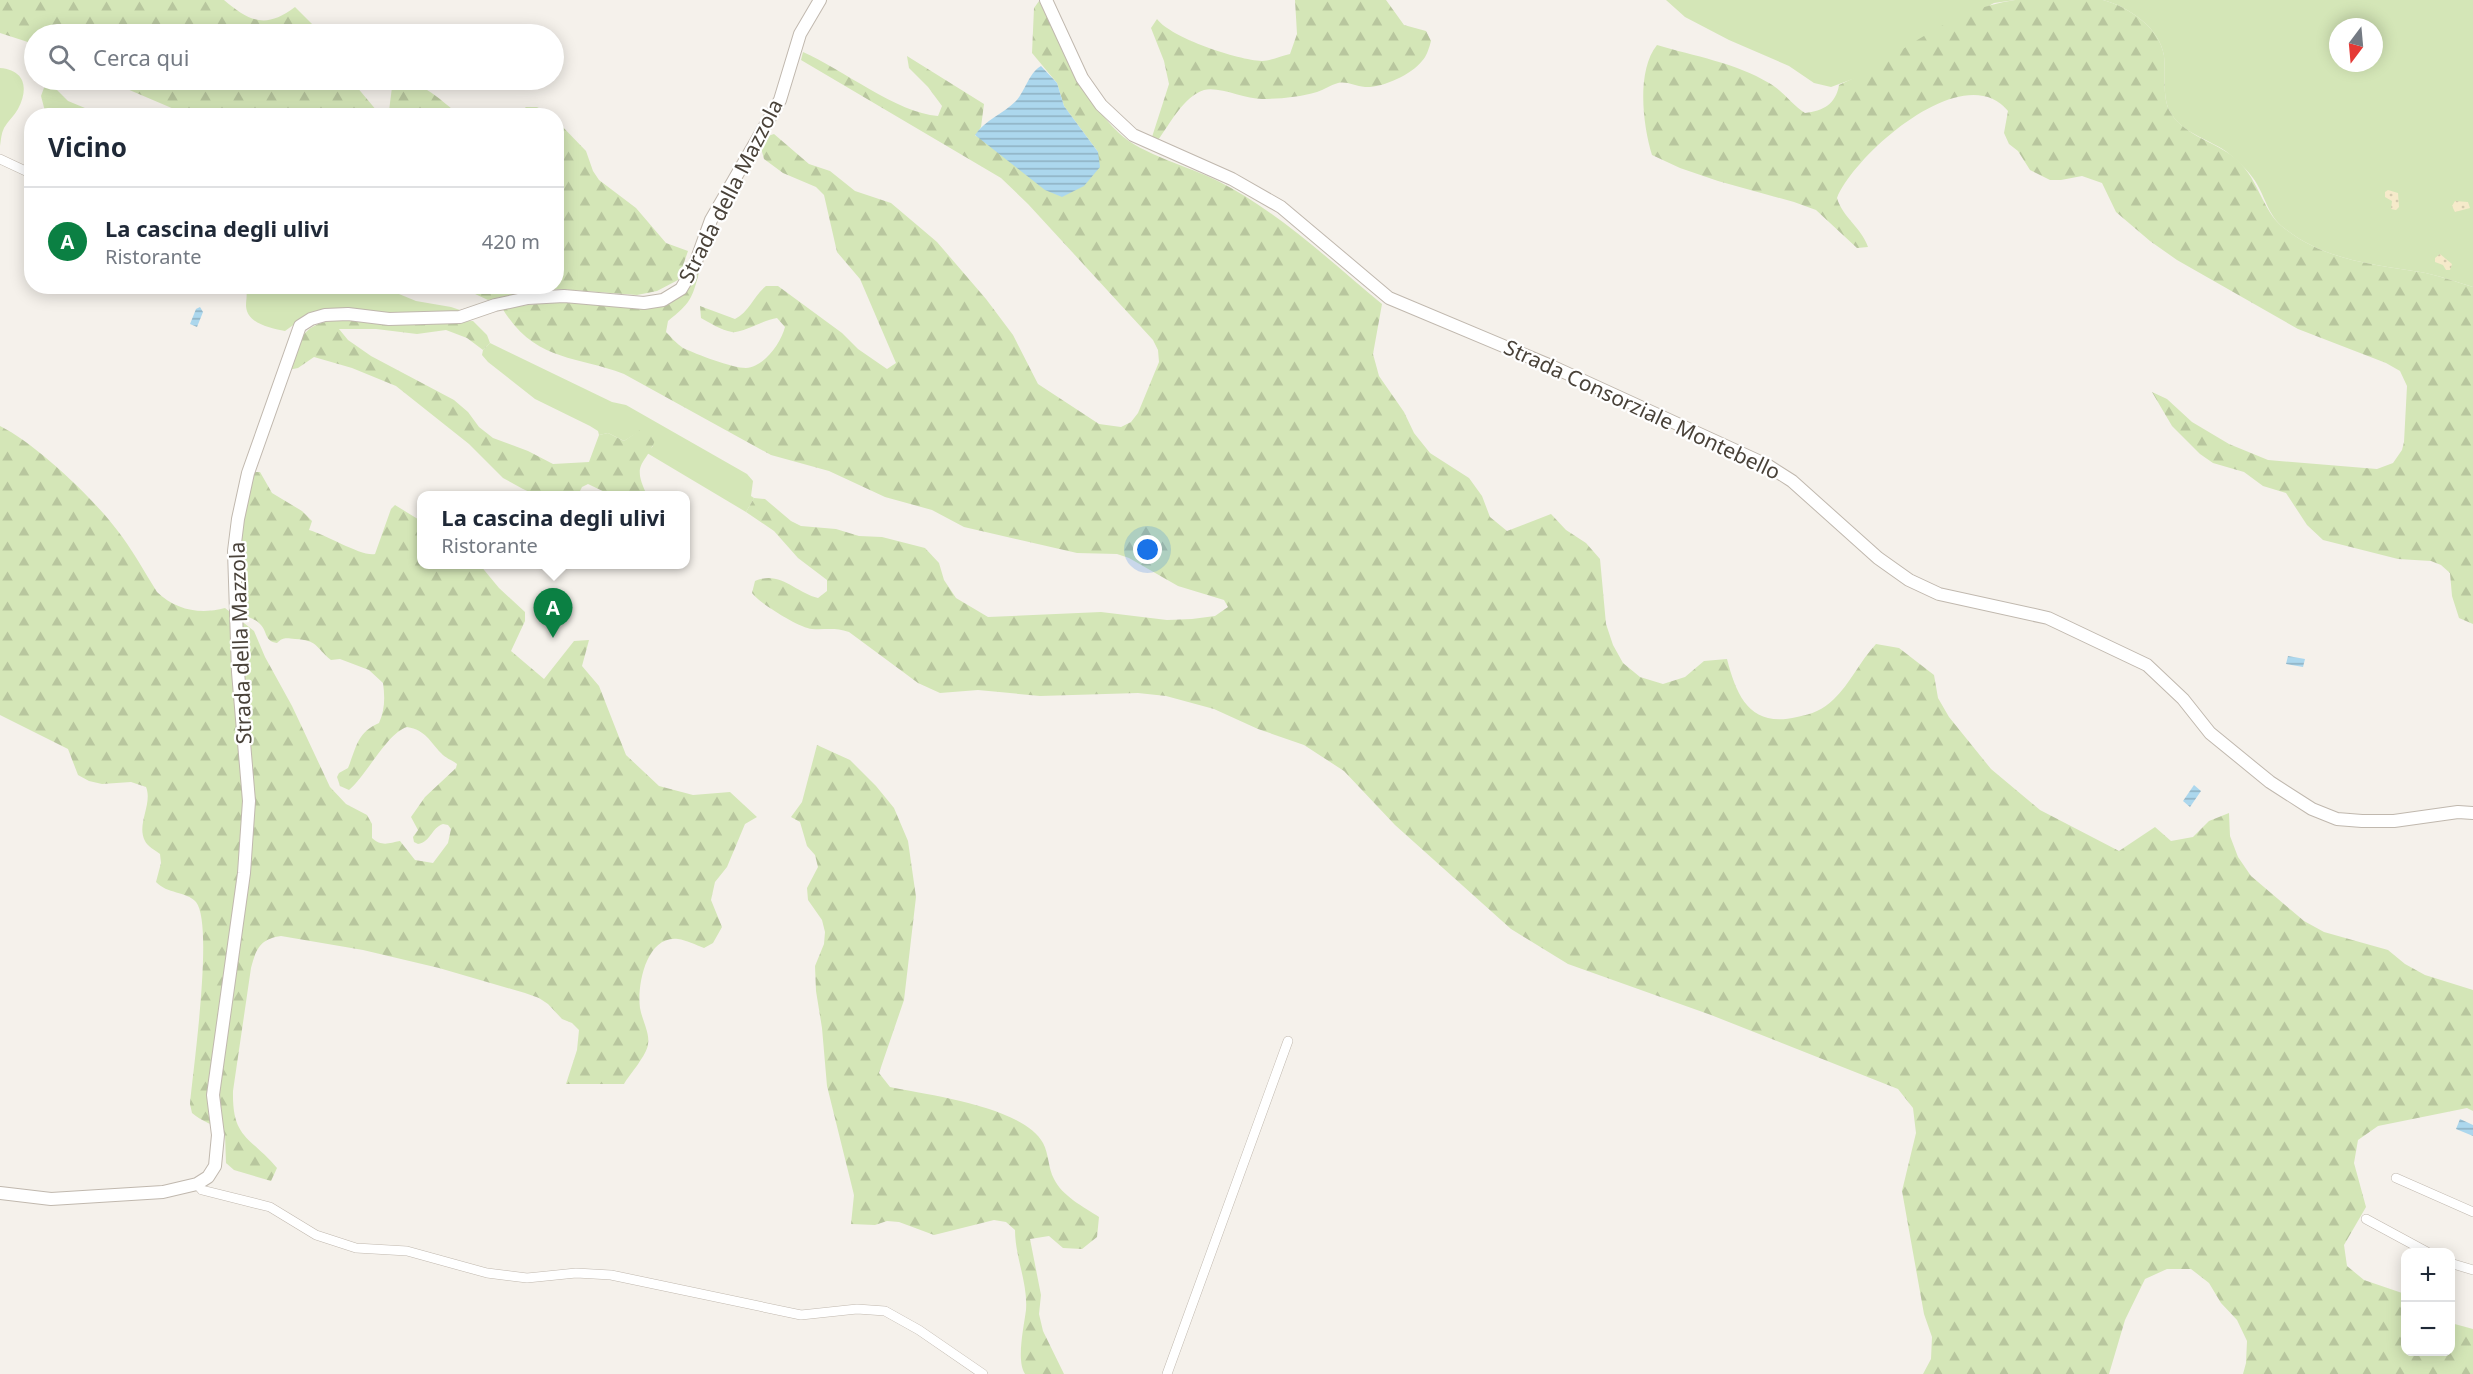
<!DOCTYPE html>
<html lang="it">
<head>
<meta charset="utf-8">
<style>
  :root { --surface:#fff; --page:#f2f2f3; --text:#1f2937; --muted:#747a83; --line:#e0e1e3; --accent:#0b8043 }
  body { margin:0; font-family:"Noto Sans",sans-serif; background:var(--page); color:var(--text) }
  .controls { position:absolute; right:18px; bottom:18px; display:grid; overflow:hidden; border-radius:12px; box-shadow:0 3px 15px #0003 }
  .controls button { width:54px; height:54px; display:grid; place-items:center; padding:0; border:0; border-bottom:2px solid var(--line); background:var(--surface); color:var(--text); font:30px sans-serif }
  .compass { position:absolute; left:2329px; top:18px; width:54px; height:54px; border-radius:50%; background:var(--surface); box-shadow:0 3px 15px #0003; rotate:196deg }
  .you { position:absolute; left:1148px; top:550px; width:21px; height:21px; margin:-15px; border:4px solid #fff; border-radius:50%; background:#1a73e8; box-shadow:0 0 0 9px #1a73e833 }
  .badge { display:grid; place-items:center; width:39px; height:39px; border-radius:50%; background:var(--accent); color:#fff; font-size:20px; font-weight:700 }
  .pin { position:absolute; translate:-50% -50px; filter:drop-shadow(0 2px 3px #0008) }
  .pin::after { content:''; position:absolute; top:32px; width:21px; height:18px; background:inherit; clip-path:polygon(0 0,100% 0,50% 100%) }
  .popup { position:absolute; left:417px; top:491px; width:273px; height:78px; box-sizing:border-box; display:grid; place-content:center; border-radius:12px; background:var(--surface); filter:drop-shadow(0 2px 4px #0005); font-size:20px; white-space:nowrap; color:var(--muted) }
  .popup b { font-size:22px; color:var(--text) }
  .popup::after { content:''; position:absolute; left:50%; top:100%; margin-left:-12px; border:12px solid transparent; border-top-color:var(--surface) }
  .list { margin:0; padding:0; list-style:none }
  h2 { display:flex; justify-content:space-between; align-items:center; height:78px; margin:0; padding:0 24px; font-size:26px }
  h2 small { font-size:20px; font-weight:400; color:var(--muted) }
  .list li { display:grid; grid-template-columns:39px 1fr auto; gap:18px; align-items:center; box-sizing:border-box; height:108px; padding:0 24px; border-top:2px solid var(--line) }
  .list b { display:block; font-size:22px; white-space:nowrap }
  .list p { margin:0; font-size:20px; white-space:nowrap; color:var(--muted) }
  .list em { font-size:20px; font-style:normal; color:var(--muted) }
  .icon { flex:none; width:33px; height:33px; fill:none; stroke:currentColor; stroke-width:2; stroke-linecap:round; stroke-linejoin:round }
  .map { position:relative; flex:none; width:2473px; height:1374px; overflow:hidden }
  .search { position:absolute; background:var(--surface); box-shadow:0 3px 15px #0003; left:24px; top:24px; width:540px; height:66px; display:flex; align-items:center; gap:15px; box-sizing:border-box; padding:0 21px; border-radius:33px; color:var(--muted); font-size:22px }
  .panel { position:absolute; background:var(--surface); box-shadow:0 3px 15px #0003; left:24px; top:108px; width:540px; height:186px; border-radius:24px }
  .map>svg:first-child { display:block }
</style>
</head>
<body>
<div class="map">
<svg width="2473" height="1374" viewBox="0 0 2473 1374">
  <defs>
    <pattern id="forest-firs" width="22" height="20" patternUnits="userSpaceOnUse" patternTransform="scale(1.5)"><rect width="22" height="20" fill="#d4e6b7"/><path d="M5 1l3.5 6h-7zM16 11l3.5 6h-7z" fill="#b8c69e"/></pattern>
    <pattern id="sand-dots" width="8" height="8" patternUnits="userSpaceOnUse" patternTransform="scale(1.5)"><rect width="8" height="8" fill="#f6eaca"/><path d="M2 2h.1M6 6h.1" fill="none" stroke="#d4caae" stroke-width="1.8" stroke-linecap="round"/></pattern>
    <pattern id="water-rules" width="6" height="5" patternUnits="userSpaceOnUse" patternTransform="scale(1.5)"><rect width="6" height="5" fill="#acd7ed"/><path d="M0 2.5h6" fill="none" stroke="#8eb0c1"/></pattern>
  </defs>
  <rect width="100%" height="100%" fill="#f5f1eb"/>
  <path fill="#d4e6b7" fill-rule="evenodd" d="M1666 0H2015L1994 3 1861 76 1831 87 1814 83 1789 66 1729 40 1685 17Z
    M2103 0H2473V287C2456 282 2438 275 2420 272 2371 264 2324 260 2284 228 2267 215 2265 194 2253 178 2248 171 2241 164 2234 158 2215 139 2183 137 2169 110 2162 94 2166 73 2164 56 2160 28 2129 7 2103 0ZM2338 27H2374V63H2338Z
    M0 68C25 70 29 88 18 109 14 116 8 121 4 128 1 134 1 140 0 146Z
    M51 84 68 101 85 108 92 115H46L41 96 45 85Z
    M245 287H382L416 301 451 307 463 311 386 313 336 308 324 310 303 318 285 331C271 328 247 324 246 306 246 298 248 294 245 287Z
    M490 343 612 402 626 405 747 474 753 481 751 496 754 498 746 512 647 453 653 446 640 431 624 441 608 433 599 435 598 431 590 426 535 399 488 362 482 355 483 350Z"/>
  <path fill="url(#forest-firs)" d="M0 0H224C250 22 266 29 295 7L322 34H34V44L0 33Z
    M1295 0H1386L1404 25 1426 31 1431 41C1429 48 1427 56 1422 61 1411 75 1382 88 1365 87 1355 86 1347 81 1338 83 1330 85 1324 90 1317 92 1300 97 1280 99 1262 99 1245 99 1219 86 1204 90 1183 97 1170 124 1158 140L1152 137 1169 84 1164 61 1151 28 1157 19C1171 38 1238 60 1262 61 1270 61 1281 56 1290 54L1297 34Z
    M2015 0H2103C2129 7 2160 28 2164 56 2166 73 2162 94 2169 110 2182 134 2210 140 2231 155 2259 175 2261 211 2284 228 2324 260 2371 264 2420 272 2438 275 2456 282 2473 287V624L2459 618 2452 596 2450 573 2441 565 2431 561 2398 559 2323 540 2307 525 2286 493 2263 486 2244 472 2213 463 2200 454 2172 426 2152 392 2167 399 2192 422 2229 444 2268 460 2377 469 2393 463 2402 450 2404 442 2407 386 2400 371 2386 363 2298 329 2177 260 2150 241 2116 212 2102 183 2082 176 2061 180H2050L2030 170 2018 151 2009 144 2004 133 2008 111C1964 57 1855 154 1837 198 1843 218 1861 227 1868 247L1857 248 1816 210 1794 202 1718 181 1680 168 1652 155C1643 126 1636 71 1657 45 1694 56 1736 63 1769 83 1783 91 1792 105 1805 113 1823 111 1836 104 1839 85 1900 58 1947 9 2015 0Z
    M1039 1C1062 45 1082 98 1119 133 1140 154 1191 167 1218 181 1279 212 1330 261 1382 304L1373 354 1379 376 1404 412 1414 433 1430 453 1469 478 1482 496 1490 517 1507 531 1551 514 1566 530 1586 543 1600 559 1606 624 1613 645 1623 663 1640 677 1663 684 1685 677 1704 661 1727 659C1737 698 1751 728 1797 717 1812 714 1823 710 1834 699 1849 685 1860 661 1876 644L1899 648 1934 675 1938 698 1949 717 1991 769 2040 810 2119 851 2155 827 2171 841 2193 837 2209 821 2229 813 2230 836 2238 857 2251 876 2304 921 2324 932 2388 950 2405 964 2425 975 2473 990V1111L2467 1108 2378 1126 2358 1140 2354 1163 2366 1207 2344 1245 2347 1266 2364 1280 2405 1294 2406 1352H2450L2451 1323 2473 1329V1374H2243L2246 1363 2247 1341 2237 1320 2221 1303 2209 1283 2191 1269H2167L2145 1279 2125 1320 2109 1374H1923L1931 1359 1932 1337 1924 1314 1902 1191 1916 1133 1913 1108 1898 1089 1711 1015 1568 964 1511 929 1395 825 1344 771 1304 745 1258 729 1214 709 1166 696 1138 693 1040 696 978 690 940 693 918 683 849 632C834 627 826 630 812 629 799 628 759 603 752 593L755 581C780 570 796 593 818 598L827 591V580L798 558 774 531 746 512 754 498 765 499 791 521 801 526 836 529 859 536 882 537 925 548 939 563 944 580 956 598 988 617 1101 612 1167 620 1192 619 1215 616 1228 607 1224 600 1178 586 1129 558 1117 554 1077 553 964 527 932 510 885 497 829 471 771 455 624 374C574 355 535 362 502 308L564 301 645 308 681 293 699 272C692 300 690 303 668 321L666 332C671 337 677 344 683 348 696 354 732 368 746 368 764 367 781 343 785 327L777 318C763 320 741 334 732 332 721 330 710 323 701 318L700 306 735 319C750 311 753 297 766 286H778L842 333 858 349 887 369 896 363 860 279 837 252 824 195 816 187 783 173 764 159 761 148 768 136 774 134 809 164 830 171 855 191 891 203 937 242 986 299 1013 335 1038 384 1099 424 1121 427 1131 422 1138 413 1159 362 1158 350 1153 340 1028 204 1001 178 801 60 803 52C842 69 897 113 938 116L942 106 928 87 909 68 907 56 984 104 981 127 975 136 1098 152 1064 106 1057 83 1032 53 1034 8Z
    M106 80H351L377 111H389L392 87 397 80C421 79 442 102 460 115H188Z
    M526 107H537L551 115H516Z
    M557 121 586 151 593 171 599 180 636 208 666 243 688 251 678 280 657 291 637 295 559 289 525 292 488 300 460 287 556 286Z
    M349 319 426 323 473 321 487 335 490 343 483 350 467 338 446 330 417 334 376 329H339L348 340 371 356 454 400 468 412 479 427 493 438 528 451 553 464 589 462 599 435 608 433 624 441 640 430 649 432 656 438C645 467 631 462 647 495H611L588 484 582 487 578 495H536L523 489 503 478 469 444 396 386 352 368 314 357 298 368 288 370C303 330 305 322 349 319Z
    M0 426C35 443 93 498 117 530 132 549 144 571 157 592 176 610 200 615 225 608L254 631 265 657 292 706 330 787 346 804 367 815 372 824V838C382 847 389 843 400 841L415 860 433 863 448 843 451 829 448 825 443 824C431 828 431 842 418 844L414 842 413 837 418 830 411 817 425 797 456 768 457 764C452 760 445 758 441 753 430 742 426 730 407 727 387 733 366 776 349 790L340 786 337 777 339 773 348 768C356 749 357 732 379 723 385 710 385 697 383 683L369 670 340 659 331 660C315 647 318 640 295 639 286 638 283 637 277 643 264 641 268 632 260 624 257 620 250 618 246 616 236 569 242 518 252 472H260L272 493 302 511 312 521 309 530C327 535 362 557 375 554L391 509 395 505 421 521V564L480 565 499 588 525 612V621L511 651 544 679 574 641 589 640 582 666 599 686 626 755 659 786 693 795 730 792 757 817 745 824 727 867 715 882 711 900 722 927 713 943 704 948C696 945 686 940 678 939 646 935 637 986 640 1008 642 1020 650 1033 648 1044 647 1055 630 1074 624 1084H566L577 1050 579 1030 572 1023 562 1019 548 1004 539 998 525 993 439 968 363 950 281 936C260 939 256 949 251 968L233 1091C232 1139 250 1136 277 1168L271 1181 234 1170 226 1163 225 1134C215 1124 202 1122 192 1113L190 1104C193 1070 214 924 196 902 186 891 167 894 156 882L161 863 160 854C155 850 147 846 145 841 136 824 153 804 146 787L131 782 102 784 89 781 78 775 68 749 0 715Z
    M817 745 850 760 876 786 894 808 908 841 916 897 904 1000 879 1073 890 1087C929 1095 1024 1107 1043 1143 1049 1154 1048 1168 1054 1179 1062 1196 1084 1207 1099 1217L1097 1237 1082 1249 1063 1248 1049 1236 1030 1239 1041 1295 1039 1314 1043 1331 1064 1374H1025C1016 1361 1024 1326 1026 1310 1028 1283 1015 1257 1015 1230L1006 1222 994 1220 934 1235 899 1222 887 1221 875 1225 851 1224 854 1195 827 1086 822 1028 816 991 815 966 824 944 825 932 822 920 808 900 807 888 818 867 815 855 807 846 800 822 791 817 802 802Z"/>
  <path fill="url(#sand-dots)" d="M2388 190 2398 193 2399 207 2396 210 2391 209 2392 201 2385 197V192Z
    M2455 201 2468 202 2470 208 2455 212 2452 206Z
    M2440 254 2452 264 2450 270H2446L2443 265 2435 262V258Z"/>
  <path fill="url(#water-rules)" d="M1041 66 1057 83 1064 106 1098 152 1100 167 1084 186 1062 197 1045 190 975 135C985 120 1003 114 1016 101 1026 90 1028 74 1041 66Z
    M200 307 203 312 197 327 190 324 196 309Z
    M2288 656 2305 659 2303 667 2286 664Z
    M2194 785 2201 791 2190 807 2183 801Z
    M2460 1119 2473 1125V1136L2456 1129Z"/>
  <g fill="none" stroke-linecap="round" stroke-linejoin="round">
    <defs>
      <path id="minor" d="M0 159 32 174
        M2396 1178 2473 1212
        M197 1184 202 1190 270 1207 316 1235 356 1248 407 1251 487 1273 527 1278 576 1273 611 1275 801 1315 857 1309 885 1311 919 1330 983 1374
        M2366 1219 2427 1252
        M2450 1263 2473 1270
        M1167 1374 1288 1041"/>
      <path id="tertiary" d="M1046 0 1082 78 1101 105 1133 135 1232 179 1281 207 1389 298 1551 366 1767 465 1792 481 1878 558 1909 580 1939 594 2048 618 2147 665 2183 699 2210 733 2270 782 2312 809 2337 819 2362 821H2394L2458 812 2473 813
        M0 1193 51 1199 163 1192 197 1184 208 1177 215 1166 218 1135 213 1095 244 873 249 801 238 672 234 551 238 519 248 473 300 326 311 319 325 315 348 314 389 319 460 317 495 305 528 298 564 296 644 303 663 300 681 289 694 267 711 220 780 100 800 34 820 0"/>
    </defs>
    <use href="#minor" stroke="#c0b8ae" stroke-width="10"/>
    <use href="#tertiary" stroke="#c0b8ae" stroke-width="14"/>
    <use href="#minor" stroke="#fff" stroke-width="9"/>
    <use href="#tertiary" stroke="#fff" stroke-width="12"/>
  </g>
  <g text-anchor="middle" stroke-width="4.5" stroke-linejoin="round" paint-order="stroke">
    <g font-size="21" fill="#494239" stroke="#fff">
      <text transform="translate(731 191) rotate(-63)" y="7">Strada della Mazzola</text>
      <text transform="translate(1642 410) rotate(25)" y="7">Strada Consorziale Montebello</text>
      <text transform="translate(241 643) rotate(-92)" y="7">Strada della Mazzola</text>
    </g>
  </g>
</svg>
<div class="controls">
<button>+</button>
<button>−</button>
</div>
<svg class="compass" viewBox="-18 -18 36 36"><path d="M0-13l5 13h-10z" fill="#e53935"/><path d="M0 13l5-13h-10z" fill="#747a83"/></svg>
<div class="you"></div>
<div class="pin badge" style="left:553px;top:638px">A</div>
<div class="popup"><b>La cascina degli ulivi</b>Ristorante</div>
<div class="search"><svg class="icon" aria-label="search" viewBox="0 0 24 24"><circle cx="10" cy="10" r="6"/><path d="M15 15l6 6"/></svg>Cerca qui</div>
<section class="panel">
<h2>Vicino<small></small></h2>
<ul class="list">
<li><span class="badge">A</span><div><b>La cascina degli ulivi</b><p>Ristorante</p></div><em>420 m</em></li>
</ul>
</section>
</div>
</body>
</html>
